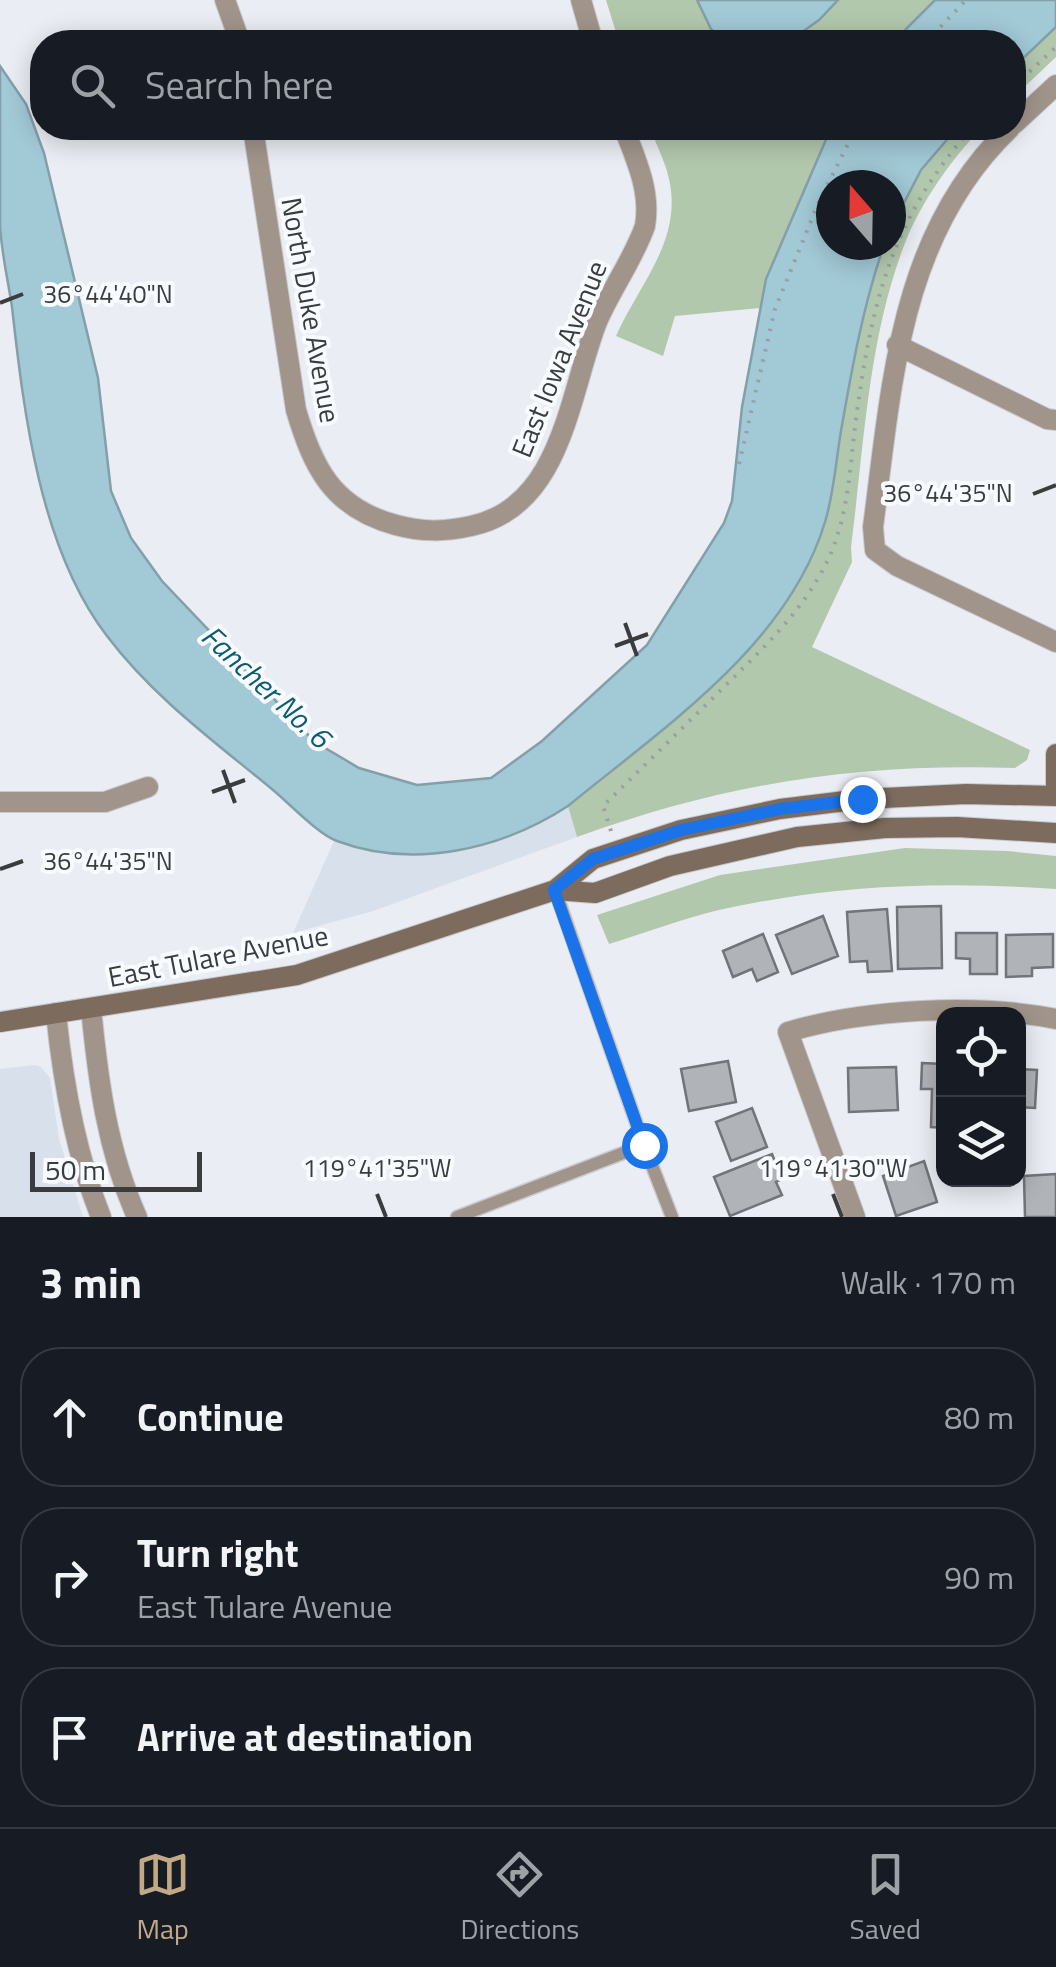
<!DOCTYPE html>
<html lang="en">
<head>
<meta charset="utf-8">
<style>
  :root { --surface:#171b24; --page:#20242c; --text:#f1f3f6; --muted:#9ea1a6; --line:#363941; --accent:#c1a988 }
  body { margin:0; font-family:"Titillium Web",sans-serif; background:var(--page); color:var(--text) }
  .controls { position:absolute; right:30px; bottom:30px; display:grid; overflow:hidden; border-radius:20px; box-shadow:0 5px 25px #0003 }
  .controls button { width:90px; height:90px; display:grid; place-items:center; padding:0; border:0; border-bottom:2px solid var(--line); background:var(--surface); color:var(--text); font:50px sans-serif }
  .compass { position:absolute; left:816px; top:170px; width:90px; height:90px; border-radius:50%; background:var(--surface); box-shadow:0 5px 25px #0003; rotate:340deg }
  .scale { position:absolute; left:30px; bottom:25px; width:172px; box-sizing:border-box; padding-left:10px; border:5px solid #3a3c3e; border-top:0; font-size:28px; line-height:35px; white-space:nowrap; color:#3a3c3e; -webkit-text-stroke:8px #f8fbff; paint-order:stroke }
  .stop { position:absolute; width:30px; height:30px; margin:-22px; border:8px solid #1a73e8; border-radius:50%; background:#fff }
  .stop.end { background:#1a73e8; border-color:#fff; box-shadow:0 2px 10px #0008 }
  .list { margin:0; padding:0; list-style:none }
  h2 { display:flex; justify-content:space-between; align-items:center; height:130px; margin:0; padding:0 40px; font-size:42px }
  h2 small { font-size:32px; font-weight:400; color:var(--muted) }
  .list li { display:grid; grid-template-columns:65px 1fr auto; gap:30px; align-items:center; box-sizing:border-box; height:140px; margin:0 20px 20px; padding:0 20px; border:2px solid var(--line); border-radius:40px }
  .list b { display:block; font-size:38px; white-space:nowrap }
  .list p { margin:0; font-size:32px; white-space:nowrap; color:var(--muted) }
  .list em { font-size:32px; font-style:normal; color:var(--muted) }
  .icon { flex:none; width:55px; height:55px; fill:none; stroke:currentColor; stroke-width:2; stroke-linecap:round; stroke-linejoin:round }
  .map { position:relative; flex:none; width:1056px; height:1217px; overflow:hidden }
  .search { position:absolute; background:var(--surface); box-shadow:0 5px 25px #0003; left:30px; right:30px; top:30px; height:110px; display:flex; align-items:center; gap:25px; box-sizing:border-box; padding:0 35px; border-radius:40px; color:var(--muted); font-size:38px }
  .sheet { height:610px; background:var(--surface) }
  nav { display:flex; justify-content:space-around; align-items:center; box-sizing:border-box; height:140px; border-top:2px solid var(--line); background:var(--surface); font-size:28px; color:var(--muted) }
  nav a { display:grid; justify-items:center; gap:5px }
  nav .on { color:var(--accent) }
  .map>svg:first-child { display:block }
</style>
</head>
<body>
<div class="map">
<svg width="1056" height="1217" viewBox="0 0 1056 1217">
  <rect width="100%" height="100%" fill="#eaedf3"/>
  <path fill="#d8e0eb" d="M568 806 577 837 373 911 293 933 334 841 389 854 538 825Z
    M35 1065 41 1067 50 1078 59 1139 83 1217H0V1069Z"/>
  <path fill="#b2c8ad" d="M606 0H935L893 42H619Z
    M1056 27V57L1014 97V67Z
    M650 128H831L766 279 760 308 675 316 663 356 616 336C639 284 683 240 669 179 665 161 656 144 650 128Z
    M957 128H982C952 158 921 202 905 243 868 338 864 447 851 547L852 562 812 647 1030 750 1027 760 1015 768C857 763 726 783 577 837L568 806C663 728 788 645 825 522 834 493 836 460 841 431 852 368 863 306 884 245H891C891 201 930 160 957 128Z
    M905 848 1007 851 1056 856V889C942 881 831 885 719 910 682 919 645 933 609 944L597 915 720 875Z"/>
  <path fill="#a2c9d6" stroke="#839fa8" stroke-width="2.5" d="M697 0H838L819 20 788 42H727L711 29Z
    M935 0H1056V27L1014 67V42H893Z
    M0 66 26 104 44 153 98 378 111 491 131 538 162 581 315 742 359 768 417 785 491 778 542 741 647 645 724 523 732 501 742 407 766 279 831 128H957L921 170 891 228V185H831V245H884C863 306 852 368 841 431 836 460 834 493 825 522 788 645 663 728 568 806 502 849 414 870 337 841 318 834 290 804 273 790 215 742 153 697 107 636 40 549 24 414 12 307 8 280 1 251 0 224 0 172 0 119 0 66Z"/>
  <path fill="#b0b3b8" stroke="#717478" stroke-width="2.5" d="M941 906 942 968 898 969 897 907Z
    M887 909 892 971 868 972 867 961 850 962 847 912Z
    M823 916 838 956 792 974 776 935Z
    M956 933H997V974H970V959L956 958Z
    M763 934 778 972 757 981 752 969 733 977 723 951Z
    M1053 934V967L1032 968V976L1006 977V935Z
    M728 1061 736 1102 689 1111 681 1069Z
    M922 1063 944 1064V1128L931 1127 932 1089H921Z
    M896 1067 898 1110 849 1112 848 1068Z
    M1018 1069 1037 1070 1035 1108 1018 1107Z
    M752 1108 767 1147 731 1161 716 1122Z
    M772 1154 782 1179 776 1182 782 1195 730 1216 714 1177Z
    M924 1161 937 1202 896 1216 883 1176Z
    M1056 1174V1217H1025L1024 1176Z"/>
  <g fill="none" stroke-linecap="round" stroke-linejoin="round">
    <defs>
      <path id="lane" d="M555 890 644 1145
        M457 1217 644 1145 672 1217"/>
      <path id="street" d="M225 0 240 42
        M581 0 593 42
        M1014 124 1056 85
        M253 128 296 410C313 467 332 508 396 525 422 532 444 532 471 526 562 507 569 394 597 322 611 289 633 260 645 226 651 191 636 160 624 128
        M1010 128C899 234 892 384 873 527L875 550 897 566 1056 642
        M897 345 1047 419 1056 420
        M0 802H105L148 787
        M91 1008C98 1080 107 1150 137 1217
        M56 1013C63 1083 75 1152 101 1217
        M855 1217 788 1032C865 1009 976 1003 1056 1019"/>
      <path id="secondary" d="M1056 754V786
        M555 890 595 893 670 866 797 837 885 828 957 827 1056 833
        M0 1022 297 975 555 890 593 859 681 830 780 809 862 799 966 794 1056 796"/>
    </defs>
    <use href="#lane" stroke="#c7cacf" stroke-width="15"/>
    <use href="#street" stroke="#c7cacf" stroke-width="22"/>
    <use href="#secondary" stroke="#c7cacf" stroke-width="22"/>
    <path stroke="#9b9ea2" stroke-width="4" stroke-dasharray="2.5 8" stroke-linecap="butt" d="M926 42 966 0
      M1014 86 1056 47
      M739 464 775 309 818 204 856 128
      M611 831 603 806C641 769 679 731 717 694 760 651 806 610 831 553 848 513 850 469 855 426 871 307 889 221 972 128"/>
    <use href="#lane" stroke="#a1958b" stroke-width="12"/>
    <use href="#street" stroke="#a1958b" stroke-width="20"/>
    <use href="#secondary" stroke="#7d6c5d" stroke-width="20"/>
  </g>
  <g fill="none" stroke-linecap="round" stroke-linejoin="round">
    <path stroke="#1a73e8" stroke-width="12" d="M644 1145 554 890 593 859 681 830 780 809 862 799"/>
  </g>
  <path fill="none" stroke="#3a3c3e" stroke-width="4" d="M0 303 23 294M1033 494 1056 485M625 623 637 656M615 646 648 634M223 770 235 803M212 792 245 780M0 869 23 861M377 1194 386 1217M833 1194 842 1217"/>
  <g text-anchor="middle" stroke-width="8" stroke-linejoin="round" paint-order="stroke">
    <g font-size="28" fill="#3a3c3e" stroke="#f8fbff">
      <text transform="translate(311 310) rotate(80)" y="10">North Duke Avenue</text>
      <text transform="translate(559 359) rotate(-68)" y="10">East Iowa Avenue</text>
      <text transform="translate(218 956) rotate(-11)" y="10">East Tulare Avenue</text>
    </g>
    <g font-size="30" font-style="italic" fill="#0d5b6f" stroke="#f8fbff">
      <text transform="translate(266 687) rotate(43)" y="10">Fancher No. 6</text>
    </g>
  </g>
  <g font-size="25" text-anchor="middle" fill="#3a3c3e" stroke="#f8fbff" stroke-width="8" stroke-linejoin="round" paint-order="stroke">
    <text x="108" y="303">36°44'40"N</text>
    <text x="948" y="502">36°44'35"N</text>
    <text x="108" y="870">36°44'35"N</text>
    <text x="377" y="1177">119°41'35"W</text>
    <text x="833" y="1177">119°41'30"W</text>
  </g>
</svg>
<div class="controls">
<button><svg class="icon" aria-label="locate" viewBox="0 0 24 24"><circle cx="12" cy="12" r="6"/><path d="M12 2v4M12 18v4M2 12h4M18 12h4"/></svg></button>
<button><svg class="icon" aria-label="layers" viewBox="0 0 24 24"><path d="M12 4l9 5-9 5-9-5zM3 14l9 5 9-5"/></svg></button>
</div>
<svg class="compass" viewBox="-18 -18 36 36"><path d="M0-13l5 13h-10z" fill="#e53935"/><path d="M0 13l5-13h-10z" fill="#9ea1a6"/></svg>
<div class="scale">50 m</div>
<div class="stop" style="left:644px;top:1145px"></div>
<div class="stop end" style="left:862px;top:799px"></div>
<div class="search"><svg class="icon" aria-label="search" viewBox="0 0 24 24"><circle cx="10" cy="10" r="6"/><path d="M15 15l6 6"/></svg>Search here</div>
</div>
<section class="sheet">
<h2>3 min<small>Walk · 170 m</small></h2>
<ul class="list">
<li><svg class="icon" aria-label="ahead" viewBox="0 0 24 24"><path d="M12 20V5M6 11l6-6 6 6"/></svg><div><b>Continue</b></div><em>80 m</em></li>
<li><svg class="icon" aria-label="right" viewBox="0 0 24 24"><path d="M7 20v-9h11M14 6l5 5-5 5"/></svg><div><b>Turn right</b><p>East Tulare Avenue</p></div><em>90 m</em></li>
<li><svg class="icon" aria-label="arrive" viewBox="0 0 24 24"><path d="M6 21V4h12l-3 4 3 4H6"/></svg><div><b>Arrive at destination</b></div></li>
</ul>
</section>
<nav>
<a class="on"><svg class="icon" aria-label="map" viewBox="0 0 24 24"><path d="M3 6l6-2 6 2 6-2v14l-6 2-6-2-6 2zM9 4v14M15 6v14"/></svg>Map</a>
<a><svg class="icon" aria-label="directions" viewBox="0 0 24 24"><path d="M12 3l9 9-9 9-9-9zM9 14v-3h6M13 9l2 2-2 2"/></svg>Directions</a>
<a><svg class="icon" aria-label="saved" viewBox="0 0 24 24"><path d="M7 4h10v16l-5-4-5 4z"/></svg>Saved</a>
</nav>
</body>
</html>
